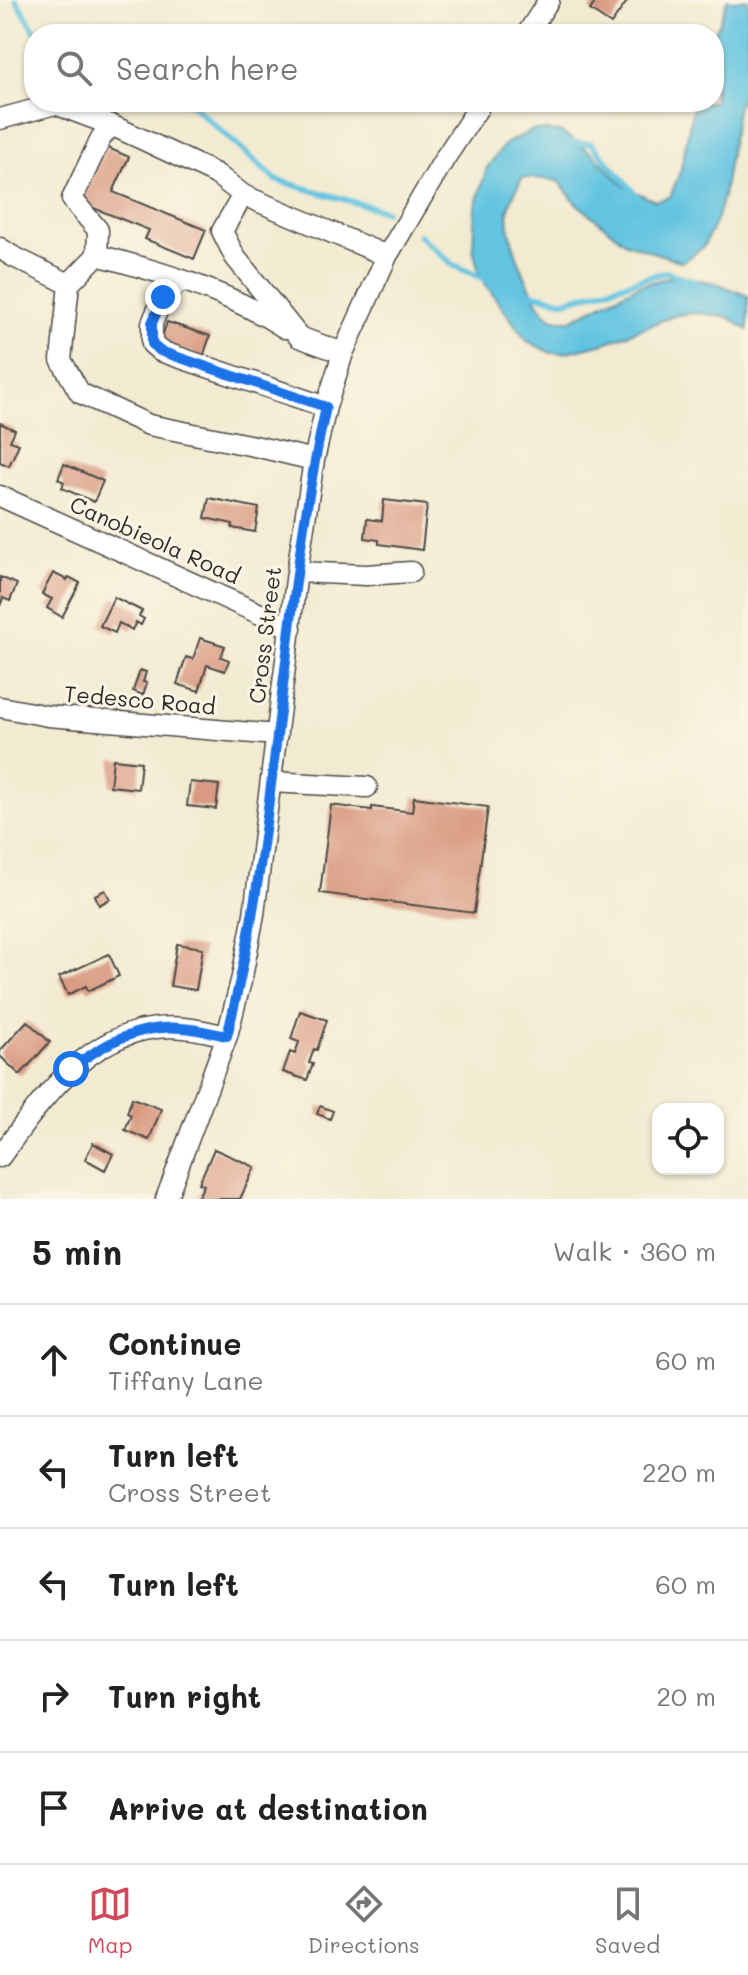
<!DOCTYPE html>
<html lang="en">
<head>
<meta charset="utf-8">
<style>
  :root { --surface:#fff; --page:#f6f6f6; --text:#222; --muted:#767676; --line:#e0e0e0; --accent:#d1495b }
  body { margin:0; font-family:Mali,sans-serif; background:var(--page); color:var(--text) }
  .controls { position:absolute; right:24px; bottom:24px; display:grid; overflow:hidden; border-radius:16px; box-shadow:0 2px 6px #0004 }
  .controls button { width:72px; height:72px; display:grid; place-items:center; padding:0; border:0; border-bottom:2px solid var(--line); background:var(--surface); color:var(--text); font:40px sans-serif }
  .stop { position:absolute; width:24px; height:24px; margin:-18px; border:6px solid #1a73e8; border-radius:50%; background:#fff }
  .stop.end { background:#1a73e8; border-color:#fff; box-shadow:0 2px 8px #0008 }
  .list { margin:0; padding:0; list-style:none }
  h2 { display:flex; justify-content:space-between; align-items:center; height:104px; margin:0; padding:0 32px; font-size:34px }
  h2 small { font-size:26px; font-weight:400; color:var(--muted) }
  .list li { display:grid; grid-template-columns:52px 1fr auto; gap:24px; align-items:center; box-sizing:border-box; height:112px; padding:0 32px; border-top:2px solid var(--line) }
  .list b { display:block; font-size:30px; white-space:nowrap }
  .list p { margin:0; font-size:26px; white-space:nowrap; color:var(--muted) }
  .list em { font-size:26px; font-style:normal; color:var(--muted) }
  .icon { flex:none; width:44px; height:44px; fill:none; stroke:currentColor; stroke-width:2; stroke-linecap:round; stroke-linejoin:round }
  .map { position:relative; flex:none; width:748px; height:1199px; overflow:hidden }
  .search { position:absolute; background:var(--surface); box-shadow:0 2px 6px #0004; left:24px; right:24px; top:24px; height:88px; display:flex; align-items:center; gap:20px; box-sizing:border-box; padding:0 28px; border-radius:32px; color:var(--muted); font-size:30px }
  .sheet { height:664px; background:var(--surface) }
  nav { display:flex; justify-content:space-around; align-items:center; box-sizing:border-box; height:112px; border-top:2px solid var(--line); background:var(--surface); font-size:22px; color:var(--muted) }
  nav a { display:grid; justify-items:center; gap:4px }
  nav .on { color:var(--accent) }
  .map>svg:first-child { display:block }
</style>
</head>
<body>
<div class="map">
<svg width="748" height="1199" viewBox="0 0 748 1199">
  <rect width="100%" height="100%" fill="#fcf5e5"/>
  <filter id="ink" filterUnits="userSpaceOnUse"><feTurbulence type="fractalNoise" baseFrequency=".0125" numOctaves="2"/><feDisplacementMap in="SourceGraphic" scale="16" xChannelSelector="R" yChannelSelector="G"/><feConvolveMatrix kernelMatrix="1 2 1 2 8 2 1 2 1" color-interpolation-filters="sRGB"/></filter>
  <filter id="wash" filterUnits="userSpaceOnUse"><feTurbulence type="fractalNoise" baseFrequency=".006" numOctaves="4" result="noise"/><feDisplacementMap in="SourceGraphic" scale="32" xChannelSelector="R" yChannelSelector="G"/><feGaussianBlur stdDeviation="1.8" result="paint"/><feColorMatrix in="noise" values="0 0 0 0 0 0 0 0 0 0 0 0 0 0 0 0 0 1.4 0 .05"/><feComposite in="paint" operator="in"/></filter>
  <g filter="url(#wash)">
    <rect width="100%" height="100%" fill="#f3ebd1"/>
    <path fill="#62c4e1" stroke="#467886" stroke-width="2" d="M727 0H748V73L737 109 723 196 716 221 703 247 682 262 626 243 577 204 558 181 536 178H522C518 187 511 198 509 208 504 232 530 297 547 314 554 321 562 320 571 320L637 286 675 276 716 283 748 296V330L728 317 699 313 676 315 605 343 563 353H551L527 341 480 277 473 248 475 207 487 168 505 144 533 130 561 132 592 153 625 187 655 201 670 197 681 169 694 102H714L713 34 719 24Z"/>
    <g fill="none" stroke-linecap="round" stroke-linejoin="round">
      <path stroke="#62c4e1" stroke-width="6" d="M16 0 37 34
        M183 102 191 104 276 180 385 211
        M572 143H591L637 196
        M419 235 453 265 485 279
        M526 292 565 301 666 272 696 281"/>
    </g>
    <g id="blocks">
      <path fill="#d99a81" d="M597 0H628L611 24 590 10Z
        M106 147 129 157 113 192 206 230 194 259 145 239 149 230 81 203Z
        M167 322 210 336 203 357 160 343Z
        M0 423 15 430 10 441 19 444 9 466 0 462Z
        M64 464 103 481 94 502 62 488 64 482 58 479Z
        M209 498 259 508 255 532 232 528 233 524 205 518Z
        M384 500 427 505 422 550 379 544V540L365 538 367 519 382 521Z
        M53 573 67 580 69 577 80 583 62 617 47 608 52 599 42 594Z
        M0 577 17 584 10 601 3 598 0 606Z
        M114 597 142 611 139 616 144 619 141 625 136 622 132 630 119 623 115 633 100 626Z
        M200 638 225 646 221 657 229 660 225 671 207 665 199 691 177 684 186 657 193 659Z
        M140 670 146 672 143 682 147 683 143 695 133 691Z
        M113 759 141 762 138 789 110 786Z
        M190 782 219 785 216 809 187 806Z
        M414 797 488 807 474 913 320 893 331 805 372 810V807L412 812Z
        M105 890 110 899 99 905 95 895Z
        M177 944 203 948 196 990 170 986Z
        M109 954 119 976 88 991 86 986 68 995 59 977Z
        M300 1011 327 1020 317 1050 314 1049 309 1063 313 1064 307 1080 283 1072 290 1052 295 1054 299 1042 291 1039Z
        M27 1021 50 1042 20 1075 0 1056V1051Z
        M132 1098 161 1109 149 1140 125 1130 131 1115 127 1113Z
        M320 1106 333 1111 330 1119 317 1114Z
        M93 1143 113 1154 105 1170 85 1159Z
        M214 1149 255 1167 240 1199H197L204 1185 199 1183Z"/>
    </g>
  </g>
  <g filter="url(#ink)">
    <use href="#blocks" fill-opacity="0" stroke="#494844" stroke-width="2"/>
    <g fill="none" stroke-linecap="round" stroke-linejoin="round">
      <defs>
        <path id="minor" d="M527 34 549 0
          M0 119 55 104 111 125 146 141 216 174 243 195
          M111 125 101 138 72 199 98 230 97 255 69 284 61 360 80 393 149 425 259 447 314 460
          M0 248 12 256 69 284
          M97 255C162 272 229 292 285 328
          M182 280 163 297 152 323V344L160 351 326 407
          M343 353 299 337 235 257 222 231 243 195 387 256
          M0 496 291 628
          M297 572 366 575 411 572
          M0 707 48 716 277 735
          M271 782 367 787
          M0 1157C45 1095 96 1019 184 1028 198 1029 213 1033 227 1036
          M166 1199 227 1036 242 977 254 914 297 572 314 460 326 407 343 353 387 256 445 158 482 102"/>
      </defs>
      <use href="#minor" stroke="#494844" stroke-width="23"/>
      <use href="#minor" stroke="#fff" stroke-width="20"/>
    </g>
  </g>
  <g fill="none" stroke-linecap="round" stroke-linejoin="round" filter="url(#ink)">
    <path stroke="#1a73e8" stroke-width="10" d="M71 1069C103 1043 140 1024 182 1028 197 1029 212 1033 227 1036 279 830 280 614 326 407L160 351 152 344V323L163 297"/>
  </g>
  <g text-anchor="middle" stroke-width="6" stroke-linejoin="round" paint-order="stroke">
    <g font-size="22" fill="#2b2b2b" stroke="#fcf5e5">
      <text transform="translate(155 540) rotate(24)" y="8">Canobieola Road</text>
      <text transform="translate(265 635) rotate(-83)" y="8">Cross Street</text>
      <text transform="translate(140 700) rotate(5)" y="8">Tedesco Road</text>
    </g>
  </g>
</svg>
<div class="controls">
<button><svg class="icon" aria-label="locate" viewBox="0 0 24 24"><circle cx="12" cy="12" r="6"/><path d="M12 2v4M12 18v4M2 12h4M18 12h4"/></svg></button>
</div>
<div class="stop" style="left:71px;top:1069px"></div>
<div class="stop end" style="left:163px;top:297px"></div>
<div class="search"><svg class="icon" aria-label="search" viewBox="0 0 24 24"><circle cx="10" cy="10" r="6"/><path d="M15 15l6 6"/></svg>Search here</div>
</div>
<section class="sheet">
<h2>5 min<small>Walk · 360 m</small></h2>
<ul class="list">
<li><svg class="icon" aria-label="ahead" viewBox="0 0 24 24"><path d="M12 20V5M6 11l6-6 6 6"/></svg><div><b>Continue</b><p>Tiffany Lane</p></div><em>60 m</em></li>
<li><svg class="icon" aria-label="left" viewBox="0 0 24 24"><path d="M17 20v-9H6M10 6l-5 5 5 5"/></svg><div><b>Turn left</b><p>Cross Street</p></div><em>220 m</em></li>
<li><svg class="icon" aria-label="left" viewBox="0 0 24 24"><path d="M17 20v-9H6M10 6l-5 5 5 5"/></svg><div><b>Turn left</b></div><em>60 m</em></li>
<li><svg class="icon" aria-label="right" viewBox="0 0 24 24"><path d="M7 20v-9h11M14 6l5 5-5 5"/></svg><div><b>Turn right</b></div><em>20 m</em></li>
<li><svg class="icon" aria-label="arrive" viewBox="0 0 24 24"><path d="M6 21V4h12l-3 4 3 4H6"/></svg><div><b>Arrive at destination</b></div></li>
</ul>
</section>
<nav>
<a class="on"><svg class="icon" aria-label="map" viewBox="0 0 24 24"><path d="M3 6l6-2 6 2 6-2v14l-6 2-6-2-6 2zM9 4v14M15 6v14"/></svg>Map</a>
<a><svg class="icon" aria-label="directions" viewBox="0 0 24 24"><path d="M12 3l9 9-9 9-9-9zM9 14v-3h6M13 9l2 2-2 2"/></svg>Directions</a>
<a><svg class="icon" aria-label="saved" viewBox="0 0 24 24"><path d="M7 4h10v16l-5-4-5 4z"/></svg>Saved</a>
</nav>
</body>
</html>
